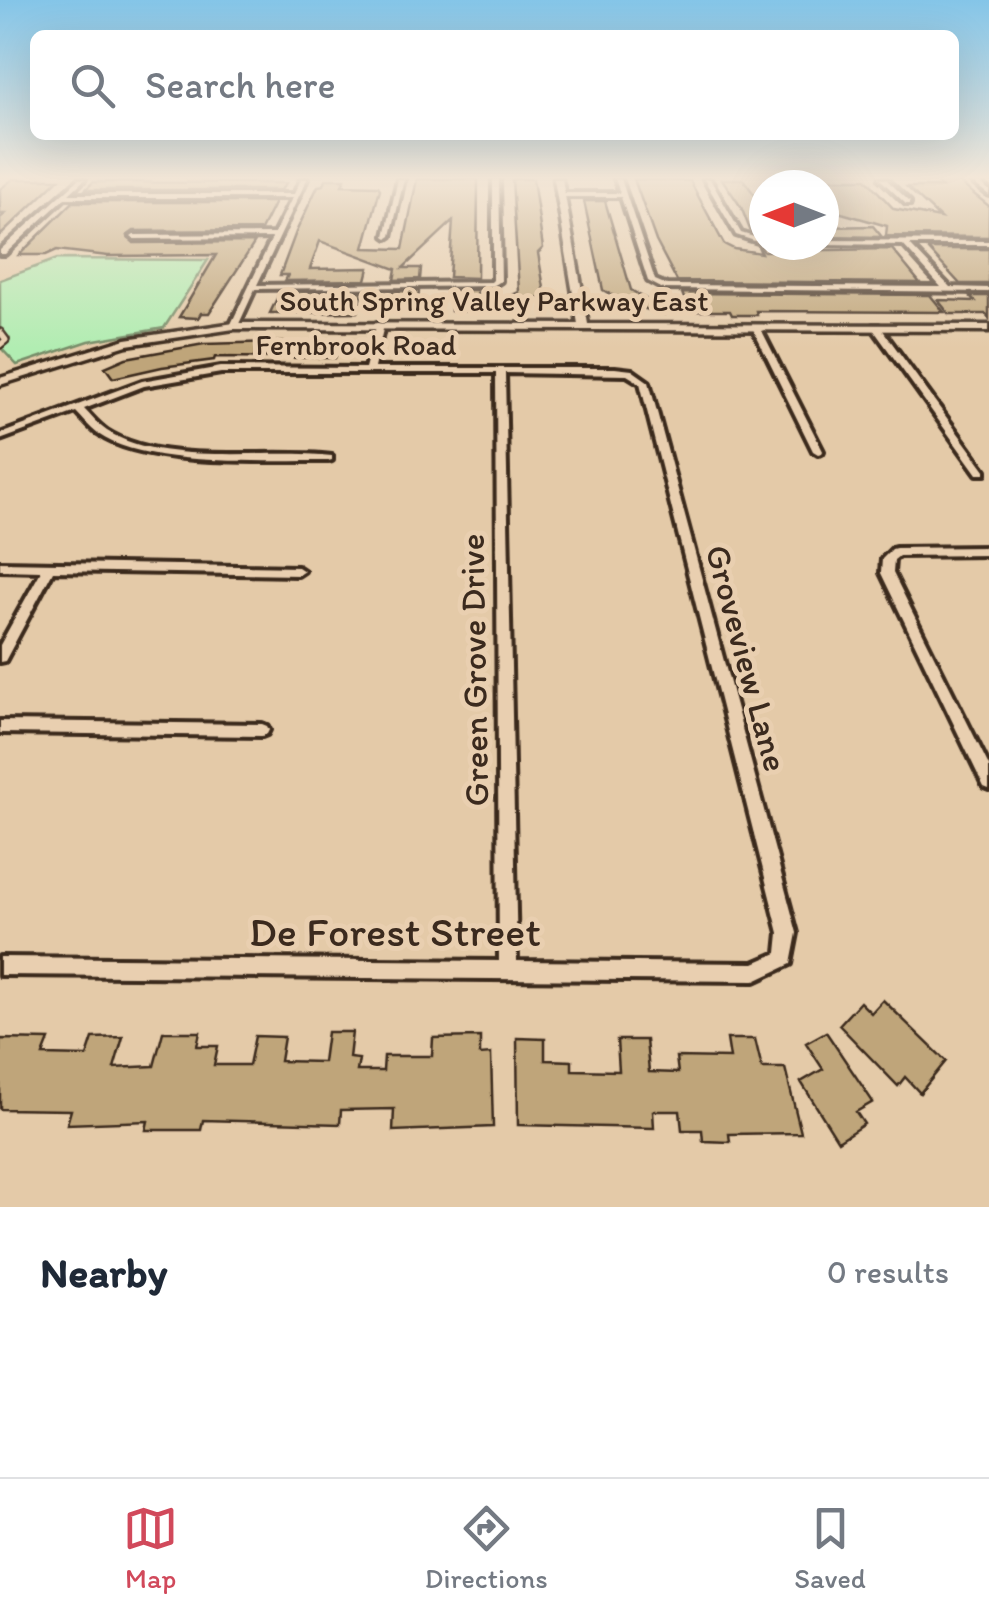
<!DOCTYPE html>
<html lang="en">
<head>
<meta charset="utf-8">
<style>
  :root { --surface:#fff; --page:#f6f6f7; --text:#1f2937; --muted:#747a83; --line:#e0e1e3; --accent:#d1495b }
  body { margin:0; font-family:Itim,sans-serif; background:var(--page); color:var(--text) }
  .compass { position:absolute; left:749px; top:170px; width:90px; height:90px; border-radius:50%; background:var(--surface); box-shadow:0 10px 40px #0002; rotate:270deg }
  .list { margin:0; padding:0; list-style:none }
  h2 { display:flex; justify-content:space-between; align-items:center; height:130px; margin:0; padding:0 40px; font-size:42px }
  h2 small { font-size:32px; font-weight:400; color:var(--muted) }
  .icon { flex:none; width:55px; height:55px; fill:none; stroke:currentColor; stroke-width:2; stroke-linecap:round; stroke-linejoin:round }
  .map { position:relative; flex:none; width:989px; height:1207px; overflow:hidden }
  .search { position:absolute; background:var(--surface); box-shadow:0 10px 40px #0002; left:30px; right:30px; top:30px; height:110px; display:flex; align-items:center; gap:25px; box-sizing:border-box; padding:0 35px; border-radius:15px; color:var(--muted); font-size:38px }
  .sheet { height:270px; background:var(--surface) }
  nav { display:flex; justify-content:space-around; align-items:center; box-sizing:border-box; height:140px; border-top:2px solid var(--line); background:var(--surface); font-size:28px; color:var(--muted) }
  nav a { display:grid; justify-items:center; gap:5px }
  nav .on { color:var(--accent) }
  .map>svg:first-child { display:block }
</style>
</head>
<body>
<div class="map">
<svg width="989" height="1207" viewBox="0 0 989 1207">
  <rect width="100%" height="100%" fill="#e4caa8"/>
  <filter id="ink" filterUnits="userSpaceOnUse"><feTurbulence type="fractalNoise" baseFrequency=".01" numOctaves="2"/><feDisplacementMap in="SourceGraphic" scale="20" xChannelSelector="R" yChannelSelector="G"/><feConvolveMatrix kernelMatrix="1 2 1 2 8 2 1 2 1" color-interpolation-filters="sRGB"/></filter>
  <g filter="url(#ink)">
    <path fill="#b1edb2" stroke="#768c68" stroke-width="2.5" d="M57 259 208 260 164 328 89 341 17 365 0 347V280Z"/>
    <path fill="#bfa57a" stroke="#3b2a1e" stroke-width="2.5" d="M13 179H59L0 236V218L5 214H0V189Z
      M326 179H345L342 185 378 186 380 189 364 248 403 249 417 179H478L477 278 449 277 453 221 403 268H421L420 279 394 280 396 269 320 241 310 269 369 268 366 280 285 281 288 275H280L296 232 318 186 324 185Z
      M512 179H533L543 248 538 253 545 294 516 310 498 302 519 292Z
      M634 179 690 181 724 244 734 249 761 253 758 246 764 251 892 249 920 283 677 281 656 241Z
      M722 179H743L764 208V236L751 232 741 207Z
      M814 179H866L894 209 940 218 907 187H941L933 180 955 179 989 206V237L886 236 887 226 824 208V185H818Z
      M93 182 242 183H286L281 190H85Z
      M584 201H605L631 290 665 311 664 314 627 304 603 290Z
      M73 202H275L261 230 134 231 127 236 134 243 255 242 209 313H201L198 318 179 317 216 255 108 256 57 250 46 255H19Z
      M873 226 882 237 824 236V227Z
      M928 249H989V284H960Z
      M452 290H477V311H451Z
      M363 291 358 312 270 313 280 292Z
      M393 291H419L417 311H390Z
      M682 293 930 295 944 312 756 311 757 315H732L730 311H689Z
      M970 296H989V318L986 314H949L938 300 975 301Z
      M273 342 340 343 335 358 215 357 214 360 162 367 113 378 105 367 126 358 204 344Z
      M883 1000 946 1061 920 1093 905 1077 898 1086 839 1025 860 1002 871 1013Z
      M163 1032H200L197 1046H218L214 1065H249L255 1036 284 1037 280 1061 323 1062 327 1032H352L349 1058 359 1059 357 1071H383L384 1056H432L433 1038 480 1037V1055L491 1054 493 1127 393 1131 394 1109 341 1110 340 1124 203 1120 201 1130H146L148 1121 67 1124 71 1110 0 1109V1039L49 1040 43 1055 87 1056 93 1038 123 1037 114 1068 154 1066Z
      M826 1032 873 1102 856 1112 864 1124 838 1141 801 1082 823 1069 806 1043Z
      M517 1038 545 1039V1060L572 1061V1070L619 1071 617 1040H646L649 1072 678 1073 676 1057 730 1058 727 1039H755L762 1068H785L801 1133 729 1134 730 1142 703 1141 702 1130H682L680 1111H653L654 1128 518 1125Z"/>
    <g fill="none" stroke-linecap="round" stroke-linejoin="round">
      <defs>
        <path id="service" d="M0 332 6 340 0 345"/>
        <path id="minor" d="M79 179H85L69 194H294L301 179H307L257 285 491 282 493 280V179H499L501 281 493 286 255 289 238 326 234 328 230 326 272 238 134 239 131 237 134 235 274 234 292 198H65L5 254H0V250Z
          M398 179H404L391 236 388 238 385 236Z
          M615 179H621L655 280 667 285 941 287 903 245 824 244V240L989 241V245H910L950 287 989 288V292L663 289 648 281 621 197H560L557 195 560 193H620Z
          M704 179H710L741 233 764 240V244L736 235Z
          M792 179H798L803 185H797Z
          M880 179H886L910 202V204H906Z
          M968 179H974L989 190V195Z
          M377 323 384 325 374 368H615L632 370 649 382 797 933 791 964 755 981 0 975V957L499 961 496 373H221L144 386 84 409C91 416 98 425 107 431 163 467 267 448 332 456V460L328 461C269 460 146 468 98 434 90 428 83 419 76 412L0 440V434L142 381 221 367 365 368ZM505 373 627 375 640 383 779 933 777 953 754 963 517 961Z
          M753 325 760 327 823 451 822 453 818 454 813 451 752 327Z
          M873 325H879L985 470V474H977L873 329Z
          M989 547V555L899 556 894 560 893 573 989 766V789L984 787 881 573 882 559 892 549 896 548Z
          M0 562 298 567 304 571 298 575 53 571 5 661 0 662V645L41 571 0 570Z
          M0 721 262 724 267 726 269 730 267 734 262 736 0 733Z"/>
        <path id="tertiary" d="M554 179H562L588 324 989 325V331L234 329 127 345 0 385V378L126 339 234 323 578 324Z"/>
      </defs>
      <use href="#service" stroke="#3b2a1e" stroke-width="10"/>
      <use href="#minor" stroke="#3b2a1e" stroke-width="8"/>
      <use href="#tertiary" stroke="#3b2a1e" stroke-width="7"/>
      <use href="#service" stroke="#e9cfb0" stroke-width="5"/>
      <use href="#minor" fill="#e9cfb0" fill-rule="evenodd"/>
      <use href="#tertiary" fill="#e9cfb0" fill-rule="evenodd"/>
    </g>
  </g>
  <linearGradient id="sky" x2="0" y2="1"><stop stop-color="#84c5e8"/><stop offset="0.51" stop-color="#f3e7d8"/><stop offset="1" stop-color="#f3e7d8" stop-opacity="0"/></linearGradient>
  <rect width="989" height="348" fill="url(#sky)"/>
  <g text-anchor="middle" stroke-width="10" stroke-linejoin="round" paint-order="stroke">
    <g font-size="30" fill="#3b2a1e" stroke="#e9cfb0">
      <text x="494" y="311">South Spring Valley Parkway East</text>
      <text x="356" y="355">Fernbrook Road</text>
    </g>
    <g font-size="35" fill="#3b2a1e" stroke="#e9cfb0">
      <text transform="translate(747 658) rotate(75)" y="12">Groveview Lane</text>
      <text transform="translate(474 670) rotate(-91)" y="12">Green Grove Drive</text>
    </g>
    <g font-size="42" fill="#3b2a1e" stroke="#e9cfb0">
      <text x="395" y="946">De Forest Street</text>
    </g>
  </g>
</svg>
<svg class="compass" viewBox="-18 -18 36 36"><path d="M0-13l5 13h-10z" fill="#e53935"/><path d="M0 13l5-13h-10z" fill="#747a83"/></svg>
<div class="search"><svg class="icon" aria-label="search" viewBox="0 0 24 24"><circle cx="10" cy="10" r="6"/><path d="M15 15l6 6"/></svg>Search here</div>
</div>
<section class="sheet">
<h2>Nearby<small>0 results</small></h2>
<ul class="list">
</ul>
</section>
<nav>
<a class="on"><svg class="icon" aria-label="map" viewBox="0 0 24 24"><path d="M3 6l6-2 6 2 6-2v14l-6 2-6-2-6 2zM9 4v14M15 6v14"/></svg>Map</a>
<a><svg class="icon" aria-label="directions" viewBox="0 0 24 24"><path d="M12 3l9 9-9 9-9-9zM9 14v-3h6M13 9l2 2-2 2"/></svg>Directions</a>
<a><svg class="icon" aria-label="saved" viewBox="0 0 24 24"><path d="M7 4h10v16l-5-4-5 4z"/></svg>Saved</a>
</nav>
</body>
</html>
